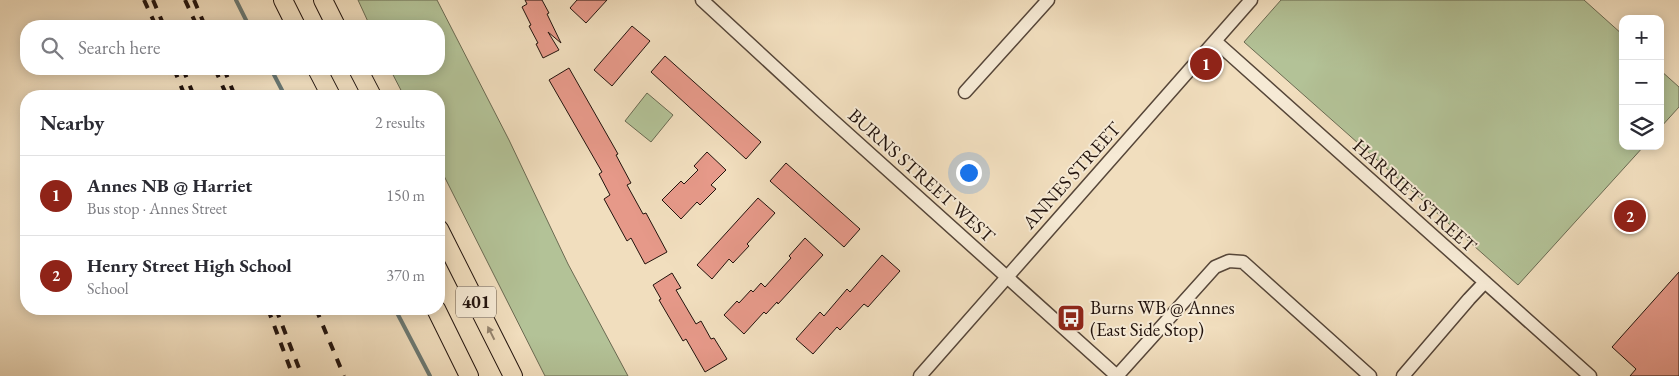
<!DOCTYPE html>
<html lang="en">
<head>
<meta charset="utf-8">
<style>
  :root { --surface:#fff; --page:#f2f2f3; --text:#2b2b33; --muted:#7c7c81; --line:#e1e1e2; --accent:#8f2418 }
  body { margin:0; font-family:"EB Garamond",serif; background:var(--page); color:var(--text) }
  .controls { position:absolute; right:15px; top:15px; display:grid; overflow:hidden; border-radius:10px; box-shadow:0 2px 12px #0003 }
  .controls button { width:45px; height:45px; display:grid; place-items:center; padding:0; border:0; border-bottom:1px solid var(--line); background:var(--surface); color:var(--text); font:25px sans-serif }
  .you { position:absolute; left:968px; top:172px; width:18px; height:18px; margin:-12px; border:4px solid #fff; border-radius:50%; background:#1a73e8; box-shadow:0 0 0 8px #1a73e833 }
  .badge { display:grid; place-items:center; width:32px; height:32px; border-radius:50%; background:var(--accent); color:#fff; font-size:16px; font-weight:700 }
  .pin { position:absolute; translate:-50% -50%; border:2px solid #fff; box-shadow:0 1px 5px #0006 }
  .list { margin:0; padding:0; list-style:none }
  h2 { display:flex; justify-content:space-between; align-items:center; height:65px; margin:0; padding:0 20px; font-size:21px }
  h2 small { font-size:16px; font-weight:400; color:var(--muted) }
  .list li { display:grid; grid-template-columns:32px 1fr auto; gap:15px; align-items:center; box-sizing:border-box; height:80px; padding:0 20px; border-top:1px solid var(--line) }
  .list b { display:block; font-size:19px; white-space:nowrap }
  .list p { margin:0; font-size:16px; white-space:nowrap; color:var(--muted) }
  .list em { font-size:16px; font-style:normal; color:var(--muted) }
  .icon { flex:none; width:28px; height:28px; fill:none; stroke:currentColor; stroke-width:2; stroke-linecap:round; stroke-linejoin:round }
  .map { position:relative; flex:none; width:1679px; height:376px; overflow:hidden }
  .search { position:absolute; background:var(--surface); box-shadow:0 2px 12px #0003; left:20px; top:20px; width:425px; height:55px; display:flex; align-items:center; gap:12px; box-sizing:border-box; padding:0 18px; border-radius:20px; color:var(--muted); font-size:19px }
  .panel { position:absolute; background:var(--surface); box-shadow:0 2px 12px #0003; left:20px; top:90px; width:425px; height:225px; border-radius:20px }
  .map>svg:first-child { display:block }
</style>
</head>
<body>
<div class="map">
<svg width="1679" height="376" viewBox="0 0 1679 376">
  <rect width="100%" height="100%" fill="#f1debe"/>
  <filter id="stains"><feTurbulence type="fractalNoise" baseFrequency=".004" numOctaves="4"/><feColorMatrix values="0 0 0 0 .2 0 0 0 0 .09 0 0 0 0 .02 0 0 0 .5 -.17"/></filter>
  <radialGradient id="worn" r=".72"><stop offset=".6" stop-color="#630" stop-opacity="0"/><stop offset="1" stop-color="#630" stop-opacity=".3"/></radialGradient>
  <path fill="#b3c297" stroke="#6a6a52" d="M358 0H437L509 140 568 264 628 376H545L439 166V96H404L390 69H439V26H370Z
    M1281 0H1584L1623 35V146H1644L1518 285 1244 42Z
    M1660 70 1679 87V107L1660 128Z
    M647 93 673 115 651 142 625 121Z"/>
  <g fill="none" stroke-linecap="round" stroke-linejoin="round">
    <path stroke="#6b7872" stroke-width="4" d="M236 0 249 26
      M271 69 285 96
      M395 309 430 376"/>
  </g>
  <path fill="#e69989" stroke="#22130d" d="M525 0H542L549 13 547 14 561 43 548 32 559 50 543 58 536 44 538 43 529 26 531 25 522 7 527 4Z
    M577 0H607L586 23 570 8Z
    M632 26 650 41 612 86 594 70Z
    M665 56 761 142 746 159 651 72Z
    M569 68 618 154 616 155 631 183 627 185 643 214 646 213 667 252 645 264 631 238 627 241 604 199 610 195 599 174 602 172 549 80Z
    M707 152 726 170 711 185 716 189 700 205 697 202 681 219 662 200 681 181 684 184 698 170 694 166Z
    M786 163 860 229 844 247 770 181Z
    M758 198 775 213 747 244 749 246 733 263 729 259 712 279 697 265Z
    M805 238 823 255 778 304 777 302 766 314 764 312 744 334 724 315 737 301 739 303 751 290 753 292 761 283 765 287 791 258 789 256Z
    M882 255 900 271 868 307 864 304 840 330 837 327 813 354 796 339 820 312 824 316 847 289 850 292Z
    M1679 272V376H1630L1636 369 1612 347Z
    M672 273 681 288 676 290 696 324 701 321 711 339 714 338 727 359 705 372 686 339 683 341 659 300 661 299 653 285Z"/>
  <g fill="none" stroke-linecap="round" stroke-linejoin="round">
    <defs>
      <path id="minor" d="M702 0 820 109 1117 376
        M1215 41 1590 376
        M965 92 1048 0
        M920 376 1251 0
        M1117 376 1215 267 1229 261 1243 262 1370 376
        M1403 376 1469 299 1485 282"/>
      <path id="highway" d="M283 0 296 26
        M323 0 336 26
        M317 69 331 96
        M358 69 372 96
        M439 229 513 376
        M436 309 469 376"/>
    </defs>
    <use href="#minor" stroke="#564639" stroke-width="15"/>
    <use href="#highway" stroke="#22130d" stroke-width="20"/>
    <use href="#minor" stroke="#f6ead5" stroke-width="12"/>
    <use href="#highway" stroke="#f1debe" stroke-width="18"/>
    <path stroke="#22130d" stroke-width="4" stroke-dasharray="9 9" stroke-linecap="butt" d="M144 0 156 26
      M153 0 164 26
      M185 0 197 26
      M194 0 205 26
      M174 69 185 96
      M183 69 194 96
      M215 69 227 96
      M224 69 235 96
      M268 309 293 376
      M276 309 302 376
      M316 309 344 376"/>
  </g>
  <defs><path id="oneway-solid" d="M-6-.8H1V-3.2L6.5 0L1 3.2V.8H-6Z" transform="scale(1.25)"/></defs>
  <use fill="#94836e" href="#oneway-solid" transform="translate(491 333) rotate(-117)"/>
  <defs>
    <symbol id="bus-square" viewBox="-11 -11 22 22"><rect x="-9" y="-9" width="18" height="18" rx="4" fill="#8f2418" stroke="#f6ead5"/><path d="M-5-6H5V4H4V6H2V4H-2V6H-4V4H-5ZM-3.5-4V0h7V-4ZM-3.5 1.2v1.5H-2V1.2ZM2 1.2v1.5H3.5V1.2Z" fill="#fff"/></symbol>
  </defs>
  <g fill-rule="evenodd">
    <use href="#bus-square" x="1055" y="302" width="32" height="32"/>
  </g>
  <g text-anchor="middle" stroke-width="4" stroke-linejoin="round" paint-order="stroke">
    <rect fill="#f6ead5" stroke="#625449" stroke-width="1" x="456" y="286.5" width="40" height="31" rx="4"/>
    <g font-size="18" font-weight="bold" fill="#22130d">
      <text x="476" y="308">401</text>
    </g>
    <g font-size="19" fill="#22130d" stroke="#f6ead5">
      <text transform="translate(922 175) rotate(42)" y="7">BURNS STREET WEST</text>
      <text transform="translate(1071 175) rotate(-48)" y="7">ANNES STREET</text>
      <text transform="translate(1415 195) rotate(42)" y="7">HARRIET STREET</text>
    </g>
    <g font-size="19" fill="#22130d" stroke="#f6ead5" text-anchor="start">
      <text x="1090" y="314">Burns WB @ Annes<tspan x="1090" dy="22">(East Side Stop)</tspan></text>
    </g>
  </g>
  <rect width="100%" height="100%" filter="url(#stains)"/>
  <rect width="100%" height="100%" fill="url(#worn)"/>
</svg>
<div class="controls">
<button>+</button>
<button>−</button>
<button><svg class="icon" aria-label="layers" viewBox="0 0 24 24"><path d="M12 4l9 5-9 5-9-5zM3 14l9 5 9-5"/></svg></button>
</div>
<div class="you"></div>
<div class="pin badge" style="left:1206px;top:64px">1</div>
<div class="pin badge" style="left:1630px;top:216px">2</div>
<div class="search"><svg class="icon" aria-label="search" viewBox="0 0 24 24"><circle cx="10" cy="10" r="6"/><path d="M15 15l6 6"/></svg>Search here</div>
<section class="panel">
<h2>Nearby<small>2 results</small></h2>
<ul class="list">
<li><span class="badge">1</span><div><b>Annes NB @ Harriet</b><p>Bus stop · Annes Street</p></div><em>150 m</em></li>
<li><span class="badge">2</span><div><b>Henry Street High School</b><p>School</p></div><em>370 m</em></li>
</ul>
</section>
</div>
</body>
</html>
